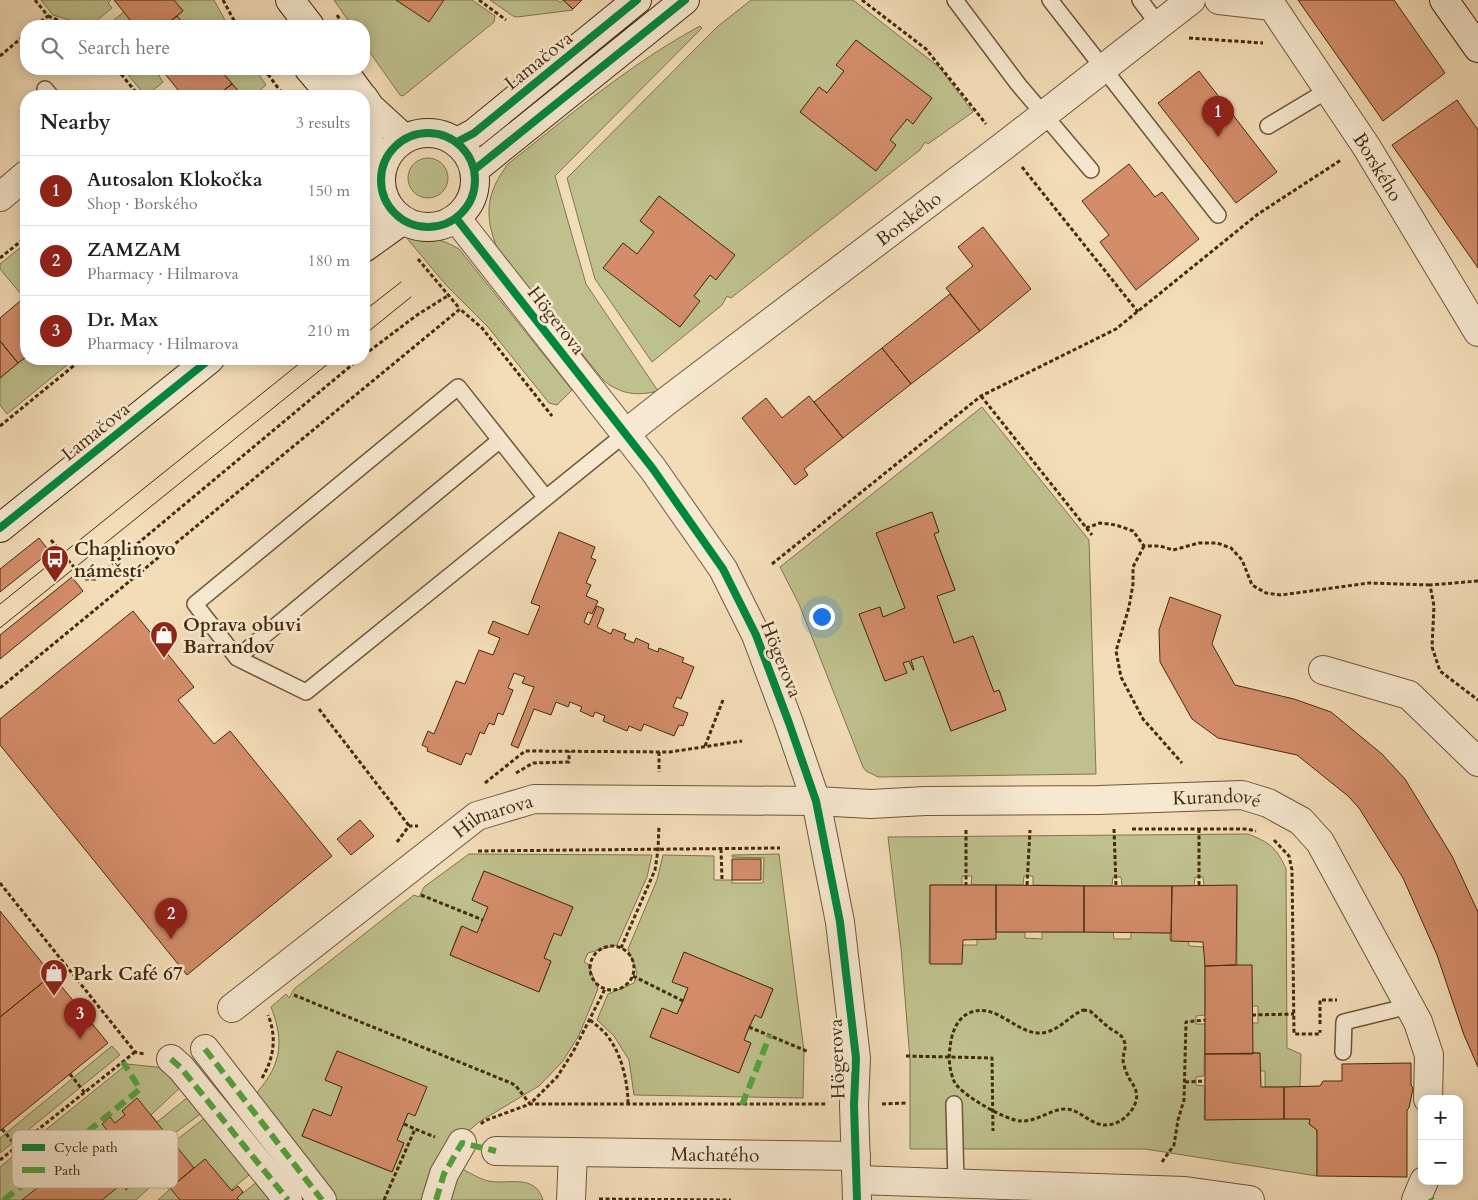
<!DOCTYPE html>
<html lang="en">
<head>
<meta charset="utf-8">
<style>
  :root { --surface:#fff; --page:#f2f2f2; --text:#222; --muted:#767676; --line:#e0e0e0; --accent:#8f2418 }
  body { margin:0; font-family:Cardo,serif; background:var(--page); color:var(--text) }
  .controls { position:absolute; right:15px; bottom:15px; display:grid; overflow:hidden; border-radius:10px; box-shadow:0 2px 12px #0003 }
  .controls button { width:45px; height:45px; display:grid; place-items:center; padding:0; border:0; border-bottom:1px solid var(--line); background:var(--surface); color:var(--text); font:25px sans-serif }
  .you { position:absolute; left:821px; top:616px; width:18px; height:18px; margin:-12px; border:4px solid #fff; border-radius:50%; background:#1a73e8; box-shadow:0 0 0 8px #1a73e833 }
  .badge { display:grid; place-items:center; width:32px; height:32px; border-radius:50%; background:var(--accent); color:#fff; font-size:16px; font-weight:700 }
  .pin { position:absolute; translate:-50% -41px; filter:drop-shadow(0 1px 2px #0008) }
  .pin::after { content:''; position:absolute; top:26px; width:18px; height:15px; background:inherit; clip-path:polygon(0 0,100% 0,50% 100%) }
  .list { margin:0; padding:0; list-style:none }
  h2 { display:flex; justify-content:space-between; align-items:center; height:65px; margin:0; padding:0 20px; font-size:21px }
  h2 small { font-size:16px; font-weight:400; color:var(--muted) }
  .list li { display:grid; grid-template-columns:32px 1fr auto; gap:15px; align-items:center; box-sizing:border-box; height:70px; padding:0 20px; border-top:1px solid var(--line) }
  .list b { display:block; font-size:19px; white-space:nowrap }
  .list p { margin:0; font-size:16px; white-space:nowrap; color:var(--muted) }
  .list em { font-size:16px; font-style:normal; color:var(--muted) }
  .icon { flex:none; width:28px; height:28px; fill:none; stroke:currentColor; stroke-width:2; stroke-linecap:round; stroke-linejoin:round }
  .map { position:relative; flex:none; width:1478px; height:1200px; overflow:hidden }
  .search { position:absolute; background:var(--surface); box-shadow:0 2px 12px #0003; left:20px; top:20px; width:350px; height:55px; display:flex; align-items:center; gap:12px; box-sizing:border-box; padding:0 18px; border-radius:20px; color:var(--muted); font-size:19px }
  .panel { position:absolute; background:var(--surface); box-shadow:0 2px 12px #0003; left:20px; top:90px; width:350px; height:275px; border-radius:20px }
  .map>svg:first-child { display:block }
</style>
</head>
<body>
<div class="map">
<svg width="1478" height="1200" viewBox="0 0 1478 1200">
  <rect width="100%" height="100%" fill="#f3ddb8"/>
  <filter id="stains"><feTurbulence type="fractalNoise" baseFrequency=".004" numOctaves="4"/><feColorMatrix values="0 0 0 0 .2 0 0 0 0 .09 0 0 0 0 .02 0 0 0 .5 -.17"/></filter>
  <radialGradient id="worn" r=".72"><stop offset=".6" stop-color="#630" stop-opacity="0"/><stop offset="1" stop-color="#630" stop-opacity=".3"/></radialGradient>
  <path fill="#bec08d" stroke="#81754c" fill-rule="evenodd" d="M41 0H111L108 3 112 8 90 26 53 15Z
    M174 0H214L228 26H186L177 16 183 11Z
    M334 0H396L428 21 442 0H472L495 16 494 22 403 96 400 95 364 44V26H352Z
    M490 0H557L560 2 563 0 573 10 517 17 513 16Z
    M751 0H853L939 67 973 112 928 144 925 142 920 150 731 298 727 296 722 305 652 362 595 279 567 178 717 27ZM856 40 932 98 913 123 907 119 890 140 896 145 876 171 800 112 819 87 827 93 844 71 837 65ZM659 196 735 255 716 279 710 275 694 296 699 301 680 327 604 268 623 243 637 254 654 232 640 221Z
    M124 12 135 26H106Z
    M700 26 702 28 555 176 586 284 658 391C637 396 623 395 604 381L497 248C484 215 486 193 508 164 570 115 630 64 700 26Z
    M123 69H161L163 72 159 76 163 82 146 96Z
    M220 69H255L266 85 253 96H243Z
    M408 178a20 20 0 1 1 40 0a20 20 0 1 1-40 0Z
    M405 236C427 236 440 238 459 249L572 390 557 405 549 403 488 327 446 285Z
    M26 243V291L25 290 20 293 0 269V264Z
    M26 357V359H62L67 365 7 414 0 405V378Z
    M982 407 1089 540 1096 774 878 777 866 771 863 767 799 604 780 567ZM932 512 939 532 934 534 955 589 937 596 954 643 973 636 994 692 999 690 1006 710 951 731 923 656 911 660 914 670 909 661 903 663 906 673 885 681 860 615 880 607 883 617 905 608 876 533Z
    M1248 834C1269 842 1277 848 1286 869L1287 1048 1301 1054 1300 1087H1265V1071H1259L1260 1053 1251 1052V1023H1258V1006H1251L1237 965V886H1204L1203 877H1195L1194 886H1122L1121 877H1113L1112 886 1033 885V876H1024L1023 885H971L972 876H962V885H930L929 963 961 964V945H977V939L996 932H1025V938L1042 939V932H1113L1114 939H1131V932L1170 933V940H1188L1189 946 1205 947V1015L1196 1016V1024H1205L1204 1076 1196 1077V1085L1205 1086 1204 1119H1310L1309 1124 1317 1130V1176L1145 1149H910V1060L901 948 888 837Z
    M469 854 652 855 647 877 617 945 588 953 584 962 588 964 598 989 579 1035 563 1061 539 1086 479 1122 457 1141 432 1200H333L252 1098C280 1068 286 1045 271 1007L286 994 289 998 294 989 414 895 419 897 424 887ZM484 871 573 907 561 936 554 933 544 958 551 962 539 992 450 955 461 926 478 933 488 907 472 900ZM337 1051 426 1087 408 1113 397 1140 404 1143 392 1172 302 1136 313 1109 331 1116 342 1087 325 1080Z
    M779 854 804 1051 803 1098 634 1095 629 1060 614 1036 597 1020 608 994 634 983 637 973 628 949 657 880 663 855 714 856V880H732V883H763L764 858 732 857V855ZM684 952 773 989 762 1017 755 1015 744 1040 751 1043 739 1073 650 1037 662 1008 677 1014 688 988 673 982Z
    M112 1046 120 1055 0 1153V1138Z
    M127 1064 175 1069 186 1082 151 1115 157 1122 193 1093 207 1109 171 1136 175 1141 210 1114 255 1170 232 1189 239 1196 262 1178 280 1200H158L169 1190 160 1178 136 1200H0V1167Z
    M455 1165C465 1170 477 1178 488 1181 508 1185 535 1173 543 1200H443Z"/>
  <path fill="#d48d6b" stroke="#442a0c" d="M114 0H174L183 11 164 26H135Z
    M396 0H444L429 22Z
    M563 0H582L573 9Z
    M1298 0H1394L1445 73 1383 121Z
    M177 16 186 26H164Z
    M856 40 932 98 913 124 907 119 890 140 896 145 876 171 800 112 819 87 827 93 844 71 836 65Z
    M161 69H220L232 84 216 96H183Z
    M1199 71 1277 172 1236 203 1158 103Z
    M232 84 243 96H216Z
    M1457 100 1478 130V268L1392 145Z
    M1129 164 1155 197 1162 192 1199 239 1136 290 1100 242 1109 235 1082 201Z
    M659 196 735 255 716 280 710 275 694 296 700 301 680 327 603 268 623 243 637 254 654 232 640 221Z
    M983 227 1031 289 980 331 946 288 973 266 958 247Z
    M950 294 980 331 911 384 882 348Z
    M26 296V357L18 363 0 341V318Z
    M0 341 18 363 0 378Z
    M882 348 911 384 843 438 814 402Z
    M809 396 843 438 804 469 808 475 795 485 742 418 766 398 782 418Z
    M932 512 939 532 934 534 955 590 937 596 954 643 973 636 994 692 999 690 1006 710 951 731 923 656 911 660 914 670H913L909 661 903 663 907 673 885 681 859 614 880 607 883 617 905 608 876 533Z
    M559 532 595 547 591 558 596 560 586 583 591 585 586 596 598 601 592 614 588 612 584 622 589 625 597 606 604 609 597 627 611 634 613 629 626 634 624 639 634 643 636 638 649 644 648 648 658 652 659 648 684 658 682 662 694 667 681 699 677 697 673 707 688 713 683 726 679 725 674 736 644 724 641 731 629 726 627 731 603 721 605 716 595 712 593 717 580 711 582 707 570 702 568 707 556 702 551 715 534 709 518 748 511 745 534 687 522 683 525 677 514 673 508 688 513 690 503 715 498 713 494 725 489 723 484 734 480 732 471 755 466 753 461 765 427 751 428 748 422 745 428 731 434 734 456 681 465 684 479 650 493 655 500 638 488 633 493 621 528 635 540 606 531 603Z
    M39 538 50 552 0 592V569Z
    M72 577 83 591 0 659V635Z
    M1170 597 1221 615 1212 644 1235 685 1294 699 1331 712 1382 754 1405 779 1452 856 1478 912V1067L1464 1035 1437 955 1403 878 1359 808 1348 796 1297 755 1218 738 1192 719 1160 662 1159 630Z
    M133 611 194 687 178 700 214 744 230 731 332 856 187 975 0 745V719Z
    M360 820 374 836 351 855 337 839Z
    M732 859H761V880H732Z
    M484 871 573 907 561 936 554 933 544 958 551 961 539 992 450 955 462 926 477 933 488 907 472 900Z
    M930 885H996V939L963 940 962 964H930Z
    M996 885 1084 886V932H996Z
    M1237 885 1236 965 1205 966 1203 942 1171 941 1172 886Z
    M1084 886H1172L1171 933 1084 932Z
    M0 911 52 975 0 1017Z
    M684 952 773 989 761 1018 755 1015 749 1027 744 1040 751 1043 739 1073 650 1037 662 1008 677 1014 683 1001 688 988 672 982Z
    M1236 965H1252L1253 1054H1205V966Z
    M52 975 108 1043 0 1131V1017Z
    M337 1051 427 1087 415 1116 408 1113 397 1140 404 1143 392 1172 302 1136 313 1109 331 1116 342 1087 325 1080Z
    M1260 1053 1261 1087H1284V1119L1205 1120V1054Z
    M1411 1063V1085L1413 1088 1409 1108 1407 1110V1177L1317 1176V1130L1309 1124 1310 1119H1284V1087L1320 1086 1323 1081H1342V1064Z
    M137 1098 194 1168 170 1188 160 1177 152 1183 144 1175 126 1190 89 1144 107 1130 102 1124 110 1117 115 1123 125 1115 122 1111Z
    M89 1144 122 1184 102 1200H22L42 1184 38 1178 46 1171 50 1177Z
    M205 1159 232 1191 238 1186 243 1192 237 1198 239 1200H180L170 1188Z"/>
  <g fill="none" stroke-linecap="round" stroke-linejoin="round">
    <defs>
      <path id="lane" d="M955 0 1018 84 1091 170
        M1050 0 1218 215
        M1140 0 1158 24
        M45 89 51 96
        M1268 126 1328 90
        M546 498 458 387 195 604 237 658 306 692 625 434
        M237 658 500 440
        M1343 1052 1344 1022 1409 1006
        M954 1104 956 1183"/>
      <g id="street">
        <path id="s1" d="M1219 0 1272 6 1366 146 1478 332"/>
        <path d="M0 197 26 175"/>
        <path d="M456 218 653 469 723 569 756 635 789 723 816 801 840 922 856 1058 854 1105 857 1200"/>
        <path id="s2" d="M625 434 668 400 1005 145 1191 0"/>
        <path d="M1323 670 1409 695 1478 762"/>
        <path id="s3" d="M232 1008 477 816 534 799 816 801 871 804 925 801 1099 800 1242 795 1268 803 1301 821 1320 842 1418 1022 1429 1055 1428 1099"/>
        <path d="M205 1049 322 1200"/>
        <path d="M171 1059 181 1068 288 1200"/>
        <path d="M496 1151 573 1152"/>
        <path d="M857 1180 1185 1191 1250 1200"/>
        <path d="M436 1200 444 1174 462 1143"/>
        <path id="s4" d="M571 1200 573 1152 856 1156"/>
        <path d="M1416 1200 1424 1181"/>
      </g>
      <path id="secondary" d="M290 0 310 26
        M1444 0 1478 48
        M309 69 332 96
        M342 69 362 96
        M364 98 370 107 405 139
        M381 180a47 47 0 1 1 94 0a47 47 0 1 1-94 0Z
        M364 136 384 164
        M457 142 474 133 637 0
        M474 170 685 0
        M364 221 384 196
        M364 248 403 220
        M0 528 210 359"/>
    </defs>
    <use href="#lane" stroke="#705737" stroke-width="18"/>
    <use href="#street" stroke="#705737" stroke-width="30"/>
    <use href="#secondary" stroke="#442a0c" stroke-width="30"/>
    <path stroke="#442a0c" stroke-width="3" stroke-dasharray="4 2.5" stroke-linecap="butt" d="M35 0 48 16 35 26
      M223 0 237 26
      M479 0 506 20
      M862 0 926 49 986 124
      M337 15 344 26
      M48 16 73 26
      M1189 38 1263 43
      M0 56 26 34
      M117 69 139 96
      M264 69 284 96
      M1022 167 1138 312
      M0 258 26 237
      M418 259 460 309
      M364 355 417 315 449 295
      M981 396 1092 535
      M0 426 82 359
      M1086 528 1100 523 1116 525 1133 531 1144 546H1160L1173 550 1199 543H1217L1231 548 1242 560 1252 585 1266 593 1281 595 1369 583 1430 585
      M51 540 84 579H95L359 359
      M1144 546 1133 567V584L1129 607 1116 651 1121 677 1143 719 1182 763
      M772 564 981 396 1116 329 1258 214 1341 160
      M1478 581 1430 585 1434 606 1432 647 1440 671 1478 700
      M0 688 460 309 482 328 552 416
      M319 709 410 827
      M705 746 723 700
      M659 752V772
      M516 773 533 763 569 762V751
      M485 783 525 751 670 752 742 741
      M1114 829 1116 886
      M1132 829H1247L1256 831
      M1199 829V886
      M966 830V885
      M1274 840 1289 856 1292 870 1294 1034H1320V1030
      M397 842 409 826H418
      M721 849 722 879
      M478 851 780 848
      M0 883 135 1052 144 1054
      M1027 885 1030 830
      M421 895 483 920
      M590 968a22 22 0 1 1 44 0a22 22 0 1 1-44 0Z
      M621 948 655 870 658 850 659 826
      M633 976 683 1001
      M294 995 511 1083 516 1086 530 1104 557 1077 573 1052 605 989
      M1083 1010 1090 1011C1096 1016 1101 1021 1107 1026 1111 1030 1118 1032 1122 1037 1123 1038 1125 1043 1125 1044 1126 1049 1123 1054 1123 1059 1123 1066 1128 1077 1132 1083 1137 1090 1138 1097 1135 1104 1132 1111 1126 1118 1120 1121 1094 1135 1084 1108 1064 1109 1049 1110 1036 1122 1021 1121 1007 1121 959 1094 954 1081 950 1072 948 1058 950 1048 951 1035 956 1019 969 1013 998 1000 1019 1040 1047 1032 1061 1028 1070 1016 1083 1010Z
      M1252 1015 1294 1014
      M590 1020C595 1024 600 1028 605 1033 621 1051 628 1081 628 1104
      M1320 1024V1000H1337
      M749 1027 809 1052
      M906 1056 992 1058 993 1131
      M70 1074 85 1093
      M262 1078C274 1058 277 1037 268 1015
      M1185 1082 1205 1081
      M882 1104 906 1103
      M404 1124 415 1129
      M481 1124 484 1121 530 1104H826
      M2 1129 17 1147
      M0 1160 135 1052
      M1162 1162 1174 1145 1178 1120 1184 1100 1186 1022 1205 1020
      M599 1199 731 1200
      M384 1200 415 1129 435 1137"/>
    <use href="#lane" stroke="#f7e9d1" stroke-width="15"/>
    <use href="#street" stroke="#f7e9d1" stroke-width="28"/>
    <use href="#secondary" stroke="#f7e9d1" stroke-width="28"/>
    <path stroke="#442a0c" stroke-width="1" d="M364 311 401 282
      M364 335 411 297
      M0 604 305 359
      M0 628 334 359"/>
    <path stroke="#55a43e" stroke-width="6" stroke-dasharray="12 6" stroke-linecap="butt" d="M205 1049 322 1200
      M171 1059 181 1068 288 1200
      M742 1105 770 1035
      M1431 1198 1432 1200
      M4 1200 140 1089 123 1062
      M436 1200 444 1174 462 1143 496 1151"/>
    <defs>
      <path id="cycleway" d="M381 180a47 47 0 1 1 94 0a47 47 0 1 1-94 0Z
        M457 142 474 133 637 0
        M474 170 685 0
        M456 218 653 469 723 569 756 635 789 723 816 801 840 922 856 1058 854 1105 857 1200
        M0 528 210 359"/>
    </defs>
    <use href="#cycleway" stroke="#f7e9d1" stroke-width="11"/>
    <use href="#cycleway" stroke="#00873e" stroke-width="8"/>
  </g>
  <defs>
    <symbol id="bus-pin" viewBox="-11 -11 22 30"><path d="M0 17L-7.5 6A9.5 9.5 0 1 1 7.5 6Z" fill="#8f2418" stroke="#f7e9d1"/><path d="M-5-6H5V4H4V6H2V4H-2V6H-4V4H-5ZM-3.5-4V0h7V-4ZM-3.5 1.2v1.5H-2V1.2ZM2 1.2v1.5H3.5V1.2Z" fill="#fff"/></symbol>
    <symbol id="shop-pin" viewBox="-11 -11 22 30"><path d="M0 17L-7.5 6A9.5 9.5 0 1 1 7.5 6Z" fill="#8f2418" stroke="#f7e9d1"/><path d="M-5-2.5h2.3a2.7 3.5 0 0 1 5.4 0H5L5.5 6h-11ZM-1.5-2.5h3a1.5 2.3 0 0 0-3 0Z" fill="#fff"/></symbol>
  </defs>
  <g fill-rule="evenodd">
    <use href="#bus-pin" x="39" y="543" width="32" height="43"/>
    <use href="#shop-pin" x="148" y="619" width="32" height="43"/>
    <use href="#shop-pin" x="38" y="957" width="32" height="43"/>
  </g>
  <g text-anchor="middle" stroke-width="5" stroke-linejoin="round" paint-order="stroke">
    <g font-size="19" fill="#442a0c" stroke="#f7e9d1">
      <text transform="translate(538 60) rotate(-39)" y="7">Lamačova</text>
      <text dy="7" stroke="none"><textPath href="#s1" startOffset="246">Borského</textPath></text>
      <text dy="7" stroke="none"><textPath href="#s2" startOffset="356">Borského</textPath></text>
      <text transform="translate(557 320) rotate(52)" y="7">Högerova</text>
      <text transform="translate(95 431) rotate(-39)" y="7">Lamačova</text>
      <text transform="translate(782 659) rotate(68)" y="7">Högerova</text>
      <text dy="7" stroke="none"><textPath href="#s3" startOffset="1054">Kurandové</textPath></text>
      <text dy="7" stroke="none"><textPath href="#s3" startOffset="326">Hilmarova</textPath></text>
      <text transform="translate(836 1059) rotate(-92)" y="7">Högerova</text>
      <text dy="7" stroke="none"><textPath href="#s4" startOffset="190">Machatého</textPath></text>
    </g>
    <g font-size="19" font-weight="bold" fill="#442a0c" stroke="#f7e9d1" text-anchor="start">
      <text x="74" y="555">Chaplinovo<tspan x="74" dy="22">náměstí</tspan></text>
      <text x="183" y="631">Oprava obuvi<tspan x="183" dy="22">Barrandov</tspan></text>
      <text x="73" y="980">Park Café 67</text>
    </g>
  </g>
  <rect x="12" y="1130" width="166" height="58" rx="8" fill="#f7e9d1" stroke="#c1b096" stroke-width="1"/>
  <rect x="22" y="1144" width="23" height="7" fill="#00873e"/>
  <rect x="22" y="1167" width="23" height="6" fill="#55a43e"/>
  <g font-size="14" fill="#442a0c">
    <text x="54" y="1152">Cycle path</text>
    <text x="54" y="1175">Path</text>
  </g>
  <rect width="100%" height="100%" filter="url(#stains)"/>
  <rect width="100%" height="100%" fill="url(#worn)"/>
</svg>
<div class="controls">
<button>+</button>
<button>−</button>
</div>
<div class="you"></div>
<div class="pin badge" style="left:1218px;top:137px">1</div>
<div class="pin badge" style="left:171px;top:939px">2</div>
<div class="pin badge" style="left:80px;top:1039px">3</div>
<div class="search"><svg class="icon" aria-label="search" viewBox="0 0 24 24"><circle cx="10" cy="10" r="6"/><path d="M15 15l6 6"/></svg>Search here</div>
<section class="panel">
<h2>Nearby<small>3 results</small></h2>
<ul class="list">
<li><span class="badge">1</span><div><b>Autosalon Klokočka</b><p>Shop · Borského</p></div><em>150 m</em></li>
<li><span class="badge">2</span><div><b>ZAMZAM</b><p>Pharmacy · Hilmarova</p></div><em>180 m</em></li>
<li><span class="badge">3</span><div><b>Dr. Max</b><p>Pharmacy · Hilmarova</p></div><em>210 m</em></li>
</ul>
</section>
</div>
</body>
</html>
